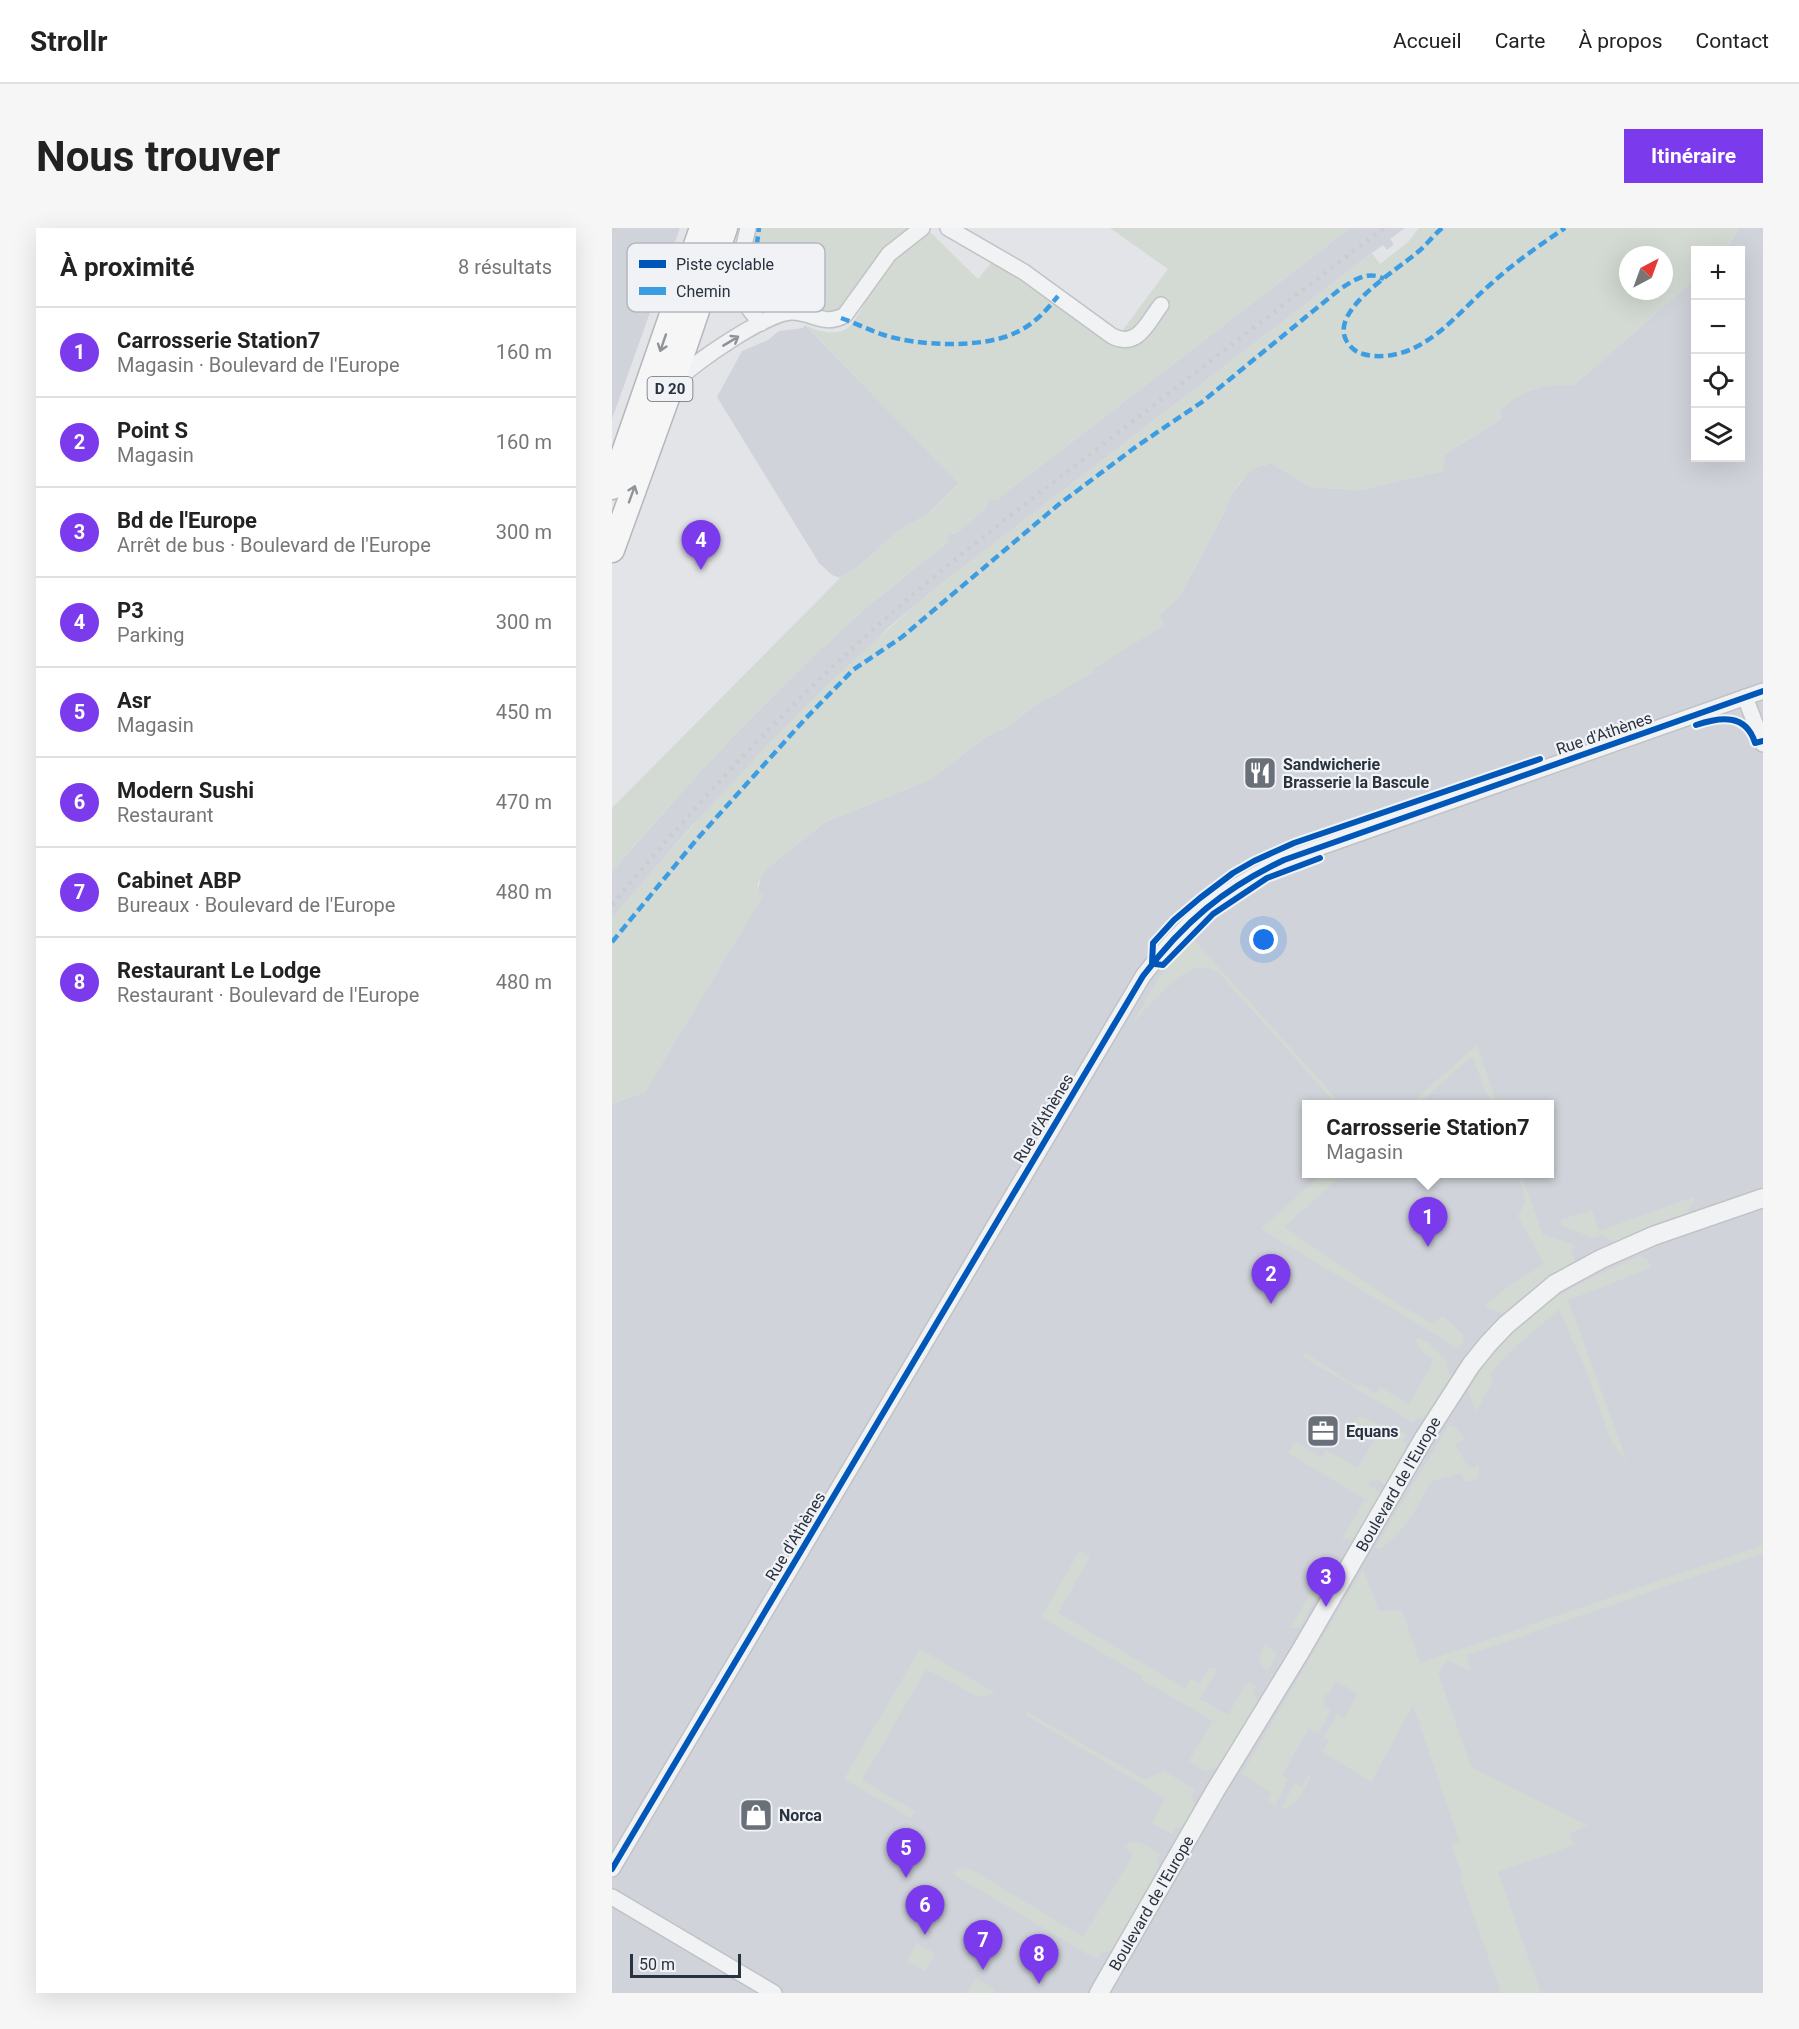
<!DOCTYPE html>
<html lang="fr">
<head>
<meta charset="utf-8">
<style>
  :root { --surface:#fff; --page:#f6f6f6; --text:#222; --muted:#767676; --line:#e0e0e0; --accent:#7c3aed }
  body { margin:0; font-family:Roboto,sans-serif; background:var(--page); color:var(--text) }
  .controls { position:absolute; right:18px; top:18px; display:grid; overflow:hidden; border-radius:0px; box-shadow:0 6px 24px #0002 }
  .controls button { width:54px; height:54px; display:grid; place-items:center; padding:0; border:0; border-bottom:2px solid var(--line); background:var(--surface); color:var(--text); font:30px sans-serif }
  .compass { position:absolute; left:1007px; top:18px; width:54px; height:54px; border-radius:50%; background:var(--surface); box-shadow:0 6px 24px #0002; rotate:41deg }
  .scale { position:absolute; left:18px; bottom:15px; width:111px; box-sizing:border-box; padding-left:6px; border:3px solid #29323f; border-top:0; font-size:16px; line-height:21px; white-space:nowrap; color:#29323f; -webkit-text-stroke:4px #f0f2f6; paint-order:stroke }
  .you { position:absolute; left:652px; top:712px; width:21px; height:21px; margin:-15px; border:4px solid #fff; border-radius:50%; background:#1a73e8; box-shadow:0 0 0 9px #1a73e833 }
  .badge { display:grid; place-items:center; width:39px; height:39px; border-radius:50%; background:var(--accent); color:#fff; font-size:20px; font-weight:700 }
  .pin { position:absolute; translate:-50% -50px; filter:drop-shadow(0 2px 3px #0008) }
  .pin::after { content:''; position:absolute; top:32px; width:21px; height:18px; background:inherit; clip-path:polygon(0 0,100% 0,50% 100%) }
  .popup { position:absolute; left:690px; top:872px; width:252px; height:78px; box-sizing:border-box; display:grid; place-content:center; border-radius:0px; background:var(--surface); filter:drop-shadow(0 2px 4px #0005); font-size:20px; white-space:nowrap; color:var(--muted) }
  .popup b { font-size:22px; color:var(--text) }
  .popup::after { content:''; position:absolute; left:50%; top:100%; margin-left:-12px; border:12px solid transparent; border-top-color:var(--surface) }
  .list { margin:0; padding:0; list-style:none }
  h2 { display:flex; justify-content:space-between; align-items:center; height:78px; margin:0; padding:0 24px; font-size:26px }
  h2 small { font-size:20px; font-weight:400; color:var(--muted) }
  .list li { display:grid; grid-template-columns:39px 1fr auto; gap:18px; align-items:center; box-sizing:border-box; height:90px; padding:0 24px; border-top:2px solid var(--line) }
  .list b { display:block; font-size:22px; white-space:nowrap }
  .list p { margin:0; font-size:20px; white-space:nowrap; color:var(--muted) }
  .list em { font-size:20px; font-style:normal; color:var(--muted) }
  .icon { flex:none; width:33px; height:33px; fill:none; stroke:currentColor; stroke-width:2; stroke-linecap:round; stroke-linejoin:round }
  .map { position:relative; flex:none; width:1151px; height:1765px; overflow:hidden; border-radius:0px }
  header { display:flex; align-items:center; gap:36px; box-sizing:border-box; height:84px; padding:0 30px; background:var(--surface); border-bottom:2px solid var(--line) }
  header strong { font-size:28px }
  nav { display:flex; gap:33px; margin-inline-start:auto; font-size:21px }
  .intro { display:flex; align-items:center; justify-content:space-between; box-sizing:border-box; height:144px; padding:0 36px }
  h1 { margin:0; font-size:42px }
  .button { padding:15px 27px; border-radius:0px; background:var(--accent); color:#fff; font-size:21px; font-weight:700 }
  main { display:flex; gap:36px; padding:0 36px }
  aside { flex:1; background:var(--surface); border-radius:0px; box-shadow:0 6px 24px #0002 }
  .map>svg:first-child { display:block }
</style>
</head>
<body>
<header>
<strong>Strollr</strong>
<nav><a>Accueil</a><a>Carte</a><a>À propos</a><a>Contact</a></nav>
</header>
<div class="intro"><h1>Nous trouver</h1><a class="button">Itinéraire</a></div>
<main>
<aside>
<h2>À proximité<small>8 résultats</small></h2>
<ul class="list">
<li><span class="badge">1</span><div><b>Carrosserie Station7</b><p>Magasin · Boulevard de l'Europe</p></div><em>160 m</em></li>
<li><span class="badge">2</span><div><b>Point S</b><p>Magasin</p></div><em>160 m</em></li>
<li><span class="badge">3</span><div><b>Bd de l'Europe</b><p>Arrêt de bus · Boulevard de l'Europe</p></div><em>300 m</em></li>
<li><span class="badge">4</span><div><b>P3</b><p>Parking</p></div><em>300 m</em></li>
<li><span class="badge">5</span><div><b>Asr</b><p>Magasin</p></div><em>450 m</em></li>
<li><span class="badge">6</span><div><b>Modern Sushi</b><p>Restaurant</p></div><em>470 m</em></li>
<li><span class="badge">7</span><div><b>Cabinet ABP</b><p>Bureaux · Boulevard de l'Europe</p></div><em>480 m</em></li>
<li><span class="badge">8</span><div><b>Restaurant Le Lodge</b><p>Restaurant · Boulevard de l'Europe</p></div><em>480 m</em></li>
</ul>
</aside>
<div class="map">
<svg width="1151" height="1765" viewBox="0 0 1151 1765">
  <rect width="100%" height="100%" fill="#e2e4e7"/>
  <path fill="#d0d4da" fill-rule="evenodd" d="M0 0H68L0 191Z
    M738 0H793L778 11 782 16 775 22 771 17 760 25 328 357 277 399 78 600 0 690V643L99 531 200 429 258 376 337 313 334 309 339 305 343 306 374 280 375 273 379 270 384 272Z
    M1126 0H1151V1765H0V876L33 864 146 662 149 647 155 640 213 594 319 551 375 508 395 499 422 478 481 444 480 441 551 397 547 387 567 369 613 283 618 268 640 240 659 235 699 259 748 262 830 243 833 226 890 190 887 183 901 171 913 164 931 158 945 156 962 157 1083 51 1084 230H1128V22H1115ZM694 876H938V946H694Z
    M193 97 347 255 317 285 284 305 246 339 228 350 220 347 207 335 105 169 130 123 156 112 167 103 191 100Z"/>
  <path fill="#d3dad3" fill-rule="evenodd" d="M140 0H297L287 9 227 86 151 82C122 64 135 29 140 0Z
    M498 0H738L384 272 379 271 375 273 374 280 343 306 339 305 335 309 338 313C310 335 282 355 256 378 164 461 80 550 0 643V580L228 350 246 339 284 305 317 285 347 255 193 97C206 103 224 109 237 99 245 93 257 64 264 55 278 33 296 18 317 3L366 51 380 34 502 114 556 41Z
    M807 0H1126L1115 22H1084L1083 51 961 158C929 154 911 162 887 183L890 190 833 226 831 243 748 262 699 259 659 235C635 238 620 262 613 283L567 369 547 387 551 398 480 441 482 444 422 478 395 499 375 508 319 551 213 594 155 640 146 655V662L151 668 33 864 0 876V690C103 570 205 457 328 357L760 25 768 36 796 14ZM1016 27H1052V63H1016Z
    M581 711 729 876H724L607 745C599 741 590 737 580 741 562 749 536 779 521 794L548 749Z
    M865 817 885 876H879L860 828 806 876H798Z
    M710 946H731L672 999 783 1074 821 1096 831 1088 851 1108 852 1112 847 1121 649 1001Z
    M905 946H909L931 1007 958 1015 963 1019 959 1021 963 1033C936 1048 914 1066 891 1086L873 1078 893 1061 932 1036 906 988C918 968 912 966 905 946Z
    M1081 969 1083 973 1080 975 1073 989 1003 1014 988 1007 983 1010 950 998 949 992 980 982 987 1003Z
    M1026 1028 1034 1030 1039 1040 956 1072 1015 1234 1009 1226 1007 1227 1004 1218 1000 1216 976 1147 947 1081 903 1119 878 1145 881 1153 865 1182 863 1181 856 1162C879 1123 912 1090 950 1066 974 1051 1001 1041 1026 1028Z
    M806 1110 816 1115 836 1134 834 1139 839 1149 815 1190 805 1189 802 1195 690 1128 693 1125 746 1159 748 1156 764 1166 768 1159 797 1177 822 1132 813 1126 803 1112Z
    M747 1189 781 1200 777 1208 783 1211 788 1203 795 1206 791 1212 796 1222 775 1258 765 1251 763 1253 759 1251 756 1257 770 1265 743 1312 730 1311 753 1271 676 1225 682 1215 684 1214 709 1230 714 1222 746 1240 763 1212 738 1197Z
    M837 1197 845 1201 853 1211 843 1216 857 1241 867 1237V1248L865 1251 853 1254 849 1245 818 1254C806 1280 792 1302 769 1321L763 1320Z
    M1151 1317V1325L855 1427 859 1444 836 1432 826 1445 859 1539 976 1598 957 1605 962 1617 886 1644 929 1765H889L851 1657 848 1650 851 1649 839 1617 848 1614 801 1477 759 1554 711 1524 717 1512 712 1509 725 1486 733 1490 746 1466 724 1453 716 1467 713 1466 712 1469 714 1470 710 1477 719 1482 706 1505 697 1500 670 1547 676 1551 663 1578 656 1572 659 1564 630 1546 751 1341 767 1383H790L808 1435Z
    M468 1322 478 1329 446 1385 574 1461 578 1451 588 1456 597 1440H606L588 1471 616 1487 634 1456 637 1455 644 1458 641 1463 647 1475 609 1539 596 1541 594 1544 577 1533 601 1493 529 1451 530 1448 429 1389Z
    M718 1332 722 1340 688 1399 678 1400Z
    M652 1416 665 1425 656 1442 651 1440 647 1430Z
    M308 1421 383 1465 367 1469 314 1441 250 1552 303 1583 299 1590 232 1551Z
    M415 1484 533 1552 552 1543 583 1562 579 1569 584 1579 573 1599 563 1601 560 1606 540 1595 553 1570 414 1487Z
    M696 1548 699 1549C691 1561 684 1581 669 1581L683 1555 690 1559Z
    M519 1614C530 1613 539 1621 548 1626L545 1632 548 1643 500 1723 489 1725 486 1730 479 1728 341 1646 347 1640 355 1639 471 1709 522 1626 513 1620Z
    M305 1715 323 1726 313 1743 295 1732Z
    M364 1750 383 1762 380 1765H355Z"/>
  <g fill="none" stroke-linecap="round" stroke-linejoin="round">
    <defs>
      <path id="minor" d="M136 0C132 20 121 47 129 67 133 78 142 87 149 95
        M336 0 412 44 500 108C526 121 535 95 549 77
        M65 153C82 134 156 84 180 84 201 84 211 99 233 87L277 26 310 0
        M1133 469 1151 516
        M0 1641 531 748C572 694 611 661 672 632L1151 463
        M0 1669 162 1765"/>
      <path id="tertiary" d="M487 1765 603 1563 688 1424 812 1210 859 1137 876 1116 894 1097 943 1056 989 1031 1041 1008 1151 970"/>
      <path id="trunk" d="M0 259 90 0
        M0 322 59 159 113 0"/>
    </defs>
    <use href="#minor" stroke="#c0c2c5" stroke-width="18"/>
    <use href="#tertiary" stroke="#c0c2c5" stroke-width="21"/>
    <use href="#trunk" stroke="#b4b7bc" stroke-width="27"/>
    <use href="#minor" stroke="#f1f2f4" stroke-width="15"/>
    <use href="#tertiary" stroke="#f1f2f4" stroke-width="18"/>
    <use href="#trunk" stroke="#f6f6f6" stroke-width="24"/>
    <path stroke="#cbcccf" stroke-width="4.5" stroke-dasharray="3 6" stroke-linecap="butt" d="M0 677C78 583 161 492 252 410 327 341 408 280 489 218 583 145 677 72 772 0"/>
    <path stroke="#3d9de3" stroke-width="4.5" stroke-dasharray="9 4.5" stroke-linecap="butt" d="M830 0C822 7 815 16 807 23 787 41 718 81 734 112 738 119 743 124 751 126 767 131 789 127 804 119 835 103 854 77 880 55 903 34 928 17 953 0
      M129 68 141 46 147 0
      M229 90C243 95 257 102 272 107 306 118 372 121 405 104 422 96 434 83 446 68
      M0 714 85 611 194 490 241 442 290 409 446 277 525 218 590 174 728 61C742 52 756 42 772 51"/>
    <defs>
      <path id="cycleway" d="M1084 497C1108 489 1134 485 1143 515L1151 513
        M540 736 541 715 562 692 588 670 621 645 642 633 682 615 928 531
        M543 736 551 737 601 686 655 650 708 630
        M0 1641 531 748C572 694 611 661 672 632L1151 463"/>
    </defs>
    <use href="#cycleway" stroke="#f0f2f6" stroke-width="10"/>
    <use href="#cycleway" stroke="#0057b8" stroke-width="6"/>
  </g>
  <defs><path id="oneway-shaft" d="M-6 0H5M1.5-3L5.5 0L1.5 3" fill="none" stroke-width="1.6" stroke-linecap="round" stroke-linejoin="round" transform="scale(1.5)"/></defs>
  <use stroke="#8d929a" href="#oneway-shaft" transform="translate(119 113) rotate(-31)"/>
  <g stroke="#90949a">
    <use href="#oneway-shaft" transform="translate(51 115) rotate(109)"/>
    <use href="#oneway-shaft" transform="translate(20 266) rotate(-70)"/>
  </g>
  <defs>
    <symbol id="restaurant-square" viewBox="-11 -11 22 22"><rect x="-9" y="-9" width="18" height="18" rx="4" fill="#6a707a" stroke="#f0f2f6"/><path d="M-5-6h1v4h1v-4h1v4h1v-4h1v5L-1.5 .5V6h-2V.5L-5-1ZM5-6V6H3V1.5H1.5Q1.5-4 5-6Z" fill="#fff"/></symbol>
    <symbol id="office-square" viewBox="-11 -11 22 22"><rect x="-9" y="-9" width="18" height="18" rx="4" fill="#6a707a" stroke="#f0f2f6"/><path d="M-6-3h4V-5.5h4V-3h4V5H-6ZM-1-4.5V-3h2v-1.5ZM-6 0V1H6V0Z" fill="#fff"/></symbol>
    <symbol id="shop-square" viewBox="-11 -11 22 22"><rect x="-9" y="-9" width="18" height="18" rx="4" fill="#6a707a" stroke="#f0f2f6"/><path d="M-5-2.5h2.3a2.7 3.5 0 0 1 5.4 0H5L5.5 6h-11ZM-1.5-2.5h3a1.5 2.3 0 0 0-3 0Z" fill="#fff"/></symbol>
  </defs>
  <g fill-rule="evenodd">
    <use href="#restaurant-square" x="629" y="526" width="38" height="38"/>
    <use href="#office-square" x="692" y="1184" width="38" height="38"/>
    <use href="#shop-square" x="125" y="1568" width="38" height="38"/>
  </g>
  <g text-anchor="middle" stroke-width="4.5" stroke-linejoin="round" paint-order="stroke">
    <rect fill="#f0f2f6" stroke="#656c76" stroke-width="1.5" x="35.5" y="149" width="45" height="24" rx="4.5"/>
    <g font-size="15" font-weight="bold" fill="#29323f">
      <text x="58" y="166">D 20</text>
    </g>
    <g font-size="16" fill="#29323f" stroke="#f0f2f6">
      <text transform="translate(992 505) rotate(-19)" y="6">Rue d'Athènes</text>
      <text transform="translate(431 890) rotate(-59)" y="6">Rue d'Athènes</text>
      <text transform="translate(786 1256) rotate(-60)" y="6">Boulevard de l'Europe</text>
      <text transform="translate(183 1308) rotate(-59)" y="6">Rue d'Athènes</text>
      <text transform="translate(539 1675) rotate(-60)" y="6">Boulevard de l'Europe</text>
    </g>
    <g font-size="16" font-weight="bold" fill="#29323f" stroke="#f0f2f6" text-anchor="start">
      <text x="671" y="542">Sandwicherie<tspan x="671" dy="18">Brasserie la Bascule</tspan></text>
      <text x="734" y="1209">Equans</text>
      <text x="167" y="1593">Norca</text>
    </g>
  </g>
  <rect x="15" y="15" width="198" height="69" rx="9" fill="#f0f2f6" stroke="#b4b8bf" stroke-width="1.5"/>
  <rect x="27" y="32" width="27" height="8" fill="#0057b8"/>
  <rect x="27" y="59" width="27" height="8" fill="#3d9de3"/>
  <g font-size="16" fill="#29323f">
    <text x="64" y="42">Piste cyclable</text>
    <text x="64" y="69">Chemin</text>
  </g>
</svg>
<div class="controls">
<button>+</button>
<button>−</button>
<button><svg class="icon" aria-label="locate" viewBox="0 0 24 24"><circle cx="12" cy="12" r="6"/><path d="M12 2v4M12 18v4M2 12h4M18 12h4"/></svg></button>
<button><svg class="icon" aria-label="layers" viewBox="0 0 24 24"><path d="M12 4l9 5-9 5-9-5zM3 14l9 5 9-5"/></svg></button>
</div>
<svg class="compass" viewBox="-18 -18 36 36"><path d="M0-13l5 13h-10z" fill="#e53935"/><path d="M0 13l5-13h-10z" fill="#767676"/></svg>
<div class="scale">50 m</div>
<div class="you"></div>
<div class="pin badge" style="left:816px;top:1019px">1</div>
<div class="popup"><b>Carrosserie Station7</b>Magasin</div>
<div class="pin badge" style="left:659px;top:1076px">2</div>
<div class="pin badge" style="left:714px;top:1379px">3</div>
<div class="pin badge" style="left:89px;top:342px">4</div>
<div class="pin badge" style="left:294px;top:1650px">5</div>
<div class="pin badge" style="left:313px;top:1707px">6</div>
<div class="pin badge" style="left:371px;top:1742px">7</div>
<div class="pin badge" style="left:427px;top:1756px">8</div>
</div>
</main>
</body>
</html>
